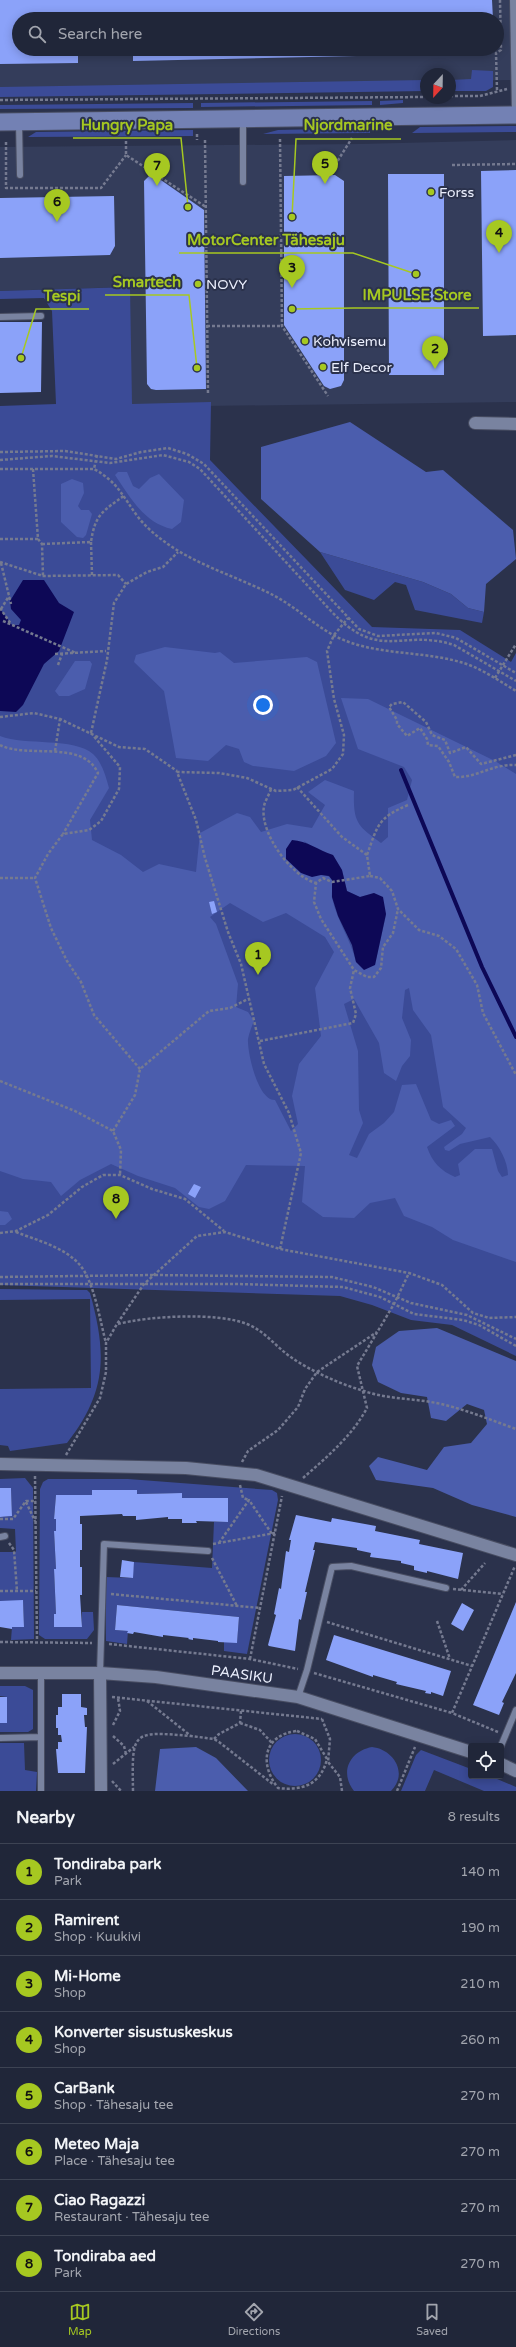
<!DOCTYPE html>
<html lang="en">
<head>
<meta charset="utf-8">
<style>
  :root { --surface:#202639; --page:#282e41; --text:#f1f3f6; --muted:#a2a5ae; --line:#3d4353; --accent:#a6c821 }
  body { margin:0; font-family:"Varela Round",sans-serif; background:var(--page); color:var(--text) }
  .controls { position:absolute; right:12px; bottom:12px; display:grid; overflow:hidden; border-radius:4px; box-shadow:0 2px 10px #0003 }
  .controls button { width:36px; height:36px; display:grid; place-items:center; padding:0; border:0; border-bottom:1px solid var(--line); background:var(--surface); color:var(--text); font:20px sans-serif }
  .compass { position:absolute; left:420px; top:68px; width:36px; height:36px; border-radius:50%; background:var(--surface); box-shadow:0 2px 10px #0003; rotate:202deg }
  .you { position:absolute; left:263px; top:705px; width:14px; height:14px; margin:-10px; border:3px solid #fff; border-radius:50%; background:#1a73e8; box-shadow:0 0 0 6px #1a73e833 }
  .badge { display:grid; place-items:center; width:26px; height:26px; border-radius:50%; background:var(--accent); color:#111; font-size:13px; font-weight:700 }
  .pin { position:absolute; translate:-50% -33px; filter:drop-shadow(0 1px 2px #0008) }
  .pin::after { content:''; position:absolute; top:21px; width:14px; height:12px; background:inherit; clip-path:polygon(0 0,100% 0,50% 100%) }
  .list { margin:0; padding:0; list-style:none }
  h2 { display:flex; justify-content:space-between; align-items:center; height:52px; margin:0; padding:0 16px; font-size:17px }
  h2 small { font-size:13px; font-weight:400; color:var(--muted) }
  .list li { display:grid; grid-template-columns:26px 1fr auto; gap:12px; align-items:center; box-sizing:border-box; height:56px; padding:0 16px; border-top:1px solid var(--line) }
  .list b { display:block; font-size:15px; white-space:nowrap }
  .list p { margin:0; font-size:13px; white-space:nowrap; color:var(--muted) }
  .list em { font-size:13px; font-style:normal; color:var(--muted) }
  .icon { flex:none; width:22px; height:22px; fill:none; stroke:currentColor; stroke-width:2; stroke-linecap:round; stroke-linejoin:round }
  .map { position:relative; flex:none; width:516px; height:1791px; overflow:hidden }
  .search { position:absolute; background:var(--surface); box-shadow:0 2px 10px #0003; left:12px; right:12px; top:12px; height:44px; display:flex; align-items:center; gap:10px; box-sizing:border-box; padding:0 14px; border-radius:22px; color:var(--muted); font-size:15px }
  .sheet { height:500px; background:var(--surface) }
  nav { display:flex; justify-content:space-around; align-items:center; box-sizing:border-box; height:56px; border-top:1px solid var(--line); background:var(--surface); font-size:11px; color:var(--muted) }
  nav a { display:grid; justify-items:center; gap:2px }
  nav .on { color:var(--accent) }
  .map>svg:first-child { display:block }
</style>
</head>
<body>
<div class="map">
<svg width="516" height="1791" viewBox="0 0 516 1791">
  <rect width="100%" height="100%" fill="#2b324c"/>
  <path fill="#343d5b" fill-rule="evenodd" d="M0 0H516V80L450 81V74H426V82L0 88ZM19 19H497V49H19Z
    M516 140V402L130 407 126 287 0 291V147L361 144Z"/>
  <path fill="#3b4b97" d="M472 70 493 71V87L486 91H450V80L471 79Z
    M426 80V91L0 97V87Z
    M403 100V103L380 105V101Z
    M372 101V105L201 107V103Z
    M193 103V108L0 109V105Z
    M516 126V132L412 133 420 127Z
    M370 128V133L263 134 278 130Z
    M193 130V136L28 137 36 132Z
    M130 287 132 404 211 402 210 460 372 627 460 630 511 662 516 653V1356L452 1325 411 1320 372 1305 340 1296 0 1285V406L56 404 52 311 44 298 0 299V291Z
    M320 552 423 582 451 594 468 608 484 612 482 623 415 610 406 585 395 582 374 600 345 590Z
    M0 1289 79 1290H87L90 1293C107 1354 107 1392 67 1443L10 1451 8 1446 0 1445V1389L91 1388 90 1299 0 1300Z
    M25 1478 33 1488 34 1639 11 1640 12 1627 24 1626 23 1601H0V1552H16L15 1529 0 1528V1517L12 1516 11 1488H0V1479Z
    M48 1479H128L272 1490 277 1493 278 1500 247 1654 224 1651V1641L237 1642 239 1617 117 1605 115 1630 128 1631 127 1644 106 1641V1577L132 1578 134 1562 212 1568 214 1522H228V1498H182V1493L137 1494V1490H92V1495H56L54 1519H56V1531L54 1532 56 1569 54 1570 56 1614 54 1615V1627H82V1612H93L94 1630 87 1639H45L39 1635 40 1489 43 1482Z
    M0 1686H25L33 1690V1729L28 1732H0V1723H7V1697L0 1696Z
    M269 1760a26 26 0 1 1 52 0a26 26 0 1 1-52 0Z
    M0 1743H24L25 1770 37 1772 36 1791H0Z
    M372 1747C393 1749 409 1773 391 1791H354C339 1772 350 1751 372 1747Z
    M421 1750 471 1769V1776H490L516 1787V1791H484L434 1770 425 1791H401L416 1755Z"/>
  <path fill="#4b5dad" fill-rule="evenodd" d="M350 422 426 472 443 470 513 530 516 559 486 584 484 612 468 608 451 594 423 582 320 552 261 499V447Z
    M118 472H127L133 486 139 489 150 478 159 474 184 500 181 522 172 529C144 523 130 497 115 475Z
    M72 479 83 483 84 493 78 506 81 510H89L92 514 86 535 83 538 77 537 61 522V484Z
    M165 647 215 653 220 652 234 663 307 657 317 662 336 743 326 756 294 771 253 766 244 762 239 749 226 745 208 761 176 758 164 691 134 662 136 655Z
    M75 661H90L92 664 85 689 69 696H59L55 691Z
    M341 698 368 699 495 761 516 774V1262L453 1240 432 1227 404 1216 395 1198 370 1203 354 1218 323 1217 302 1202 305 1166 246 1165 225 1201 209 1209 199 1207 175 1188 138 1176 111 1164 80 1180 61 1196 51 1182 23 1179 0 1171V736C26 746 74 737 93 754 102 762 106 777 109 788L90 820 92 840 121 855 143 872 159 864 196 872 200 833 237 813 250 817 261 832 287 824 312 828 325 805 308 792 325 780 354 791C353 822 357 826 381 843L388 837V808L407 800 412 780 404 767 358 749ZM304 841 319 851 333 855 342 870 347 891 360 897 374 893 386 915 375 965 356 962C351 940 337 921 332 898 331 893 334 885 332 880 330 876 325 875 321 875ZM230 903 263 922 286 913 325 937 334 952 315 988 321 1036 299 1064 292 1096 298 1124 291 1131 275 1100C258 1101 247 1052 248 1039 249 1033 252 1026 254 1021L248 1012 236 1007 238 984 216 924 210 917ZM409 988 413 1010 431 1035 443 1107 466 1128 462 1134 444 1147 445 1150 449 1151 460 1144 490 1137C499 1145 508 1162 508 1175L502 1177 498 1171 492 1149H475L458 1164 460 1175 455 1177C441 1171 432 1162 427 1147L455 1126 451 1120 439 1124 431 1120 416 1084 402 1085 394 1112 384 1123 369 1134 357 1158 349 1155 363 1123 359 1110 358 1051 344 1004 354 999 379 1043 384 1073 396 1081 402 1066 410 1056 411 1040 402 1018 405 990Z
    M0 1211 8 1212 12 1219 5 1225H0Z
    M437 1328 516 1361V1517L472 1505 433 1488 376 1480 369 1466 378 1457 427 1470 444 1447 471 1443 487 1424 484 1410 467 1404 446 1421 431 1418 427 1397 401 1393 378 1382 372 1365 376 1347 399 1331Z
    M196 1747 216 1758 248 1791H155L160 1749Z"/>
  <path fill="#0d0856" d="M23 580H44L59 603 74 612 59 651 44 664 23 705 16 712 0 711V609L12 625H19L21 620 11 609 10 601Z
    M292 840C307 841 318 850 333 855L342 870 347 891 360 897 374 893 383 897 386 914 375 965 364 970 356 962 352 945 338 916 332 897V880L329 876 321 875 312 877 301 873 286 859V849Z"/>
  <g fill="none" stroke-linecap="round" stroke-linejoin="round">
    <path stroke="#0d0856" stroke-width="4" d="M401 770 482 967 516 1037"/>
  </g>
  <path fill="#8ba2f9" d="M0 0H492L493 19H19V49H78V63L0 64Z
    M133 49H493V53L133 61Z
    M516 170V335L483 336 481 171Z
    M388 174H444V375H389Z
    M150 175 158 178 204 210 206 389 156 390 151 389 147 384 144 181Z
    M335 175 344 181V380L341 386 330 389 324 386 284 325V176Z
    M114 196 115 246 110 255 0 258V198Z
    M0 322H42L41 392 0 393Z
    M214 901 217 912 212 914 209 902Z
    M194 1184 201 1187 195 1198 188 1194Z
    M0 1488H11L12 1516 0 1517Z
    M92 1490H137V1494L182 1493V1498H228V1522L196 1521 197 1523H182V1519H168V1517L136 1520V1516H123L122 1514 80 1516V1524H82V1550H80V1567H82V1595H80L82 1627H54V1614H56L54 1569H56L54 1531H56V1519H54L56 1495H92Z
    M296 1515 331 1522 332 1518 376 1526 375 1531 420 1540 419 1544 463 1553 458 1579 427 1571V1573L414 1570V1566L401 1563V1561L370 1557 371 1553 357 1550V1548L315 1542 313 1550H315L305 1592H307L301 1620 299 1619 295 1651 269 1646 268 1645 276 1615 274 1614 279 1588 281 1589 286 1551 289 1552 291 1540H289Z
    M122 1560 134 1562 133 1578 120 1577Z
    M23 1600 24 1627H12V1629L0 1627V1601Z
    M516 1602V1673L502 1702 504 1703 499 1715 473 1705Z
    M462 1603 474 1610 463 1631 451 1624Z
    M117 1605 239 1617 237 1643 218 1642V1641L193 1638V1640L188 1639 189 1638 163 1635V1637L134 1632 133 1634 127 1633 128 1631 115 1630Z
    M334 1635 451 1671 443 1696 431 1692V1694L425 1693 426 1691 396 1684 397 1682 373 1675V1677L326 1660Z
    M62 1694H81V1707L87 1708V1715H84L85 1727H87L85 1773H58L56 1749H58V1742H62L61 1735H58V1728H56V1715H58V1707H62Z
    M0 1697H7V1723H0Z"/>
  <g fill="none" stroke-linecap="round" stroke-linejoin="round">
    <defs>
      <path id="lane" d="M513 0 515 113
        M243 119V182
        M19 123 20 175
        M0 317 41 316
        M0 1537 5 1536
        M41 1673V1791
        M100 1673 104 1544 208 1551
        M298 1697 307 1670 332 1567 351 1566 446 1588
        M0 1738 41 1737
        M501 1746 516 1710"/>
      <path id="street" d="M475 423 516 424
        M0 1464 186 1468 256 1475 516 1555
        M0 1673H100L156 1677 298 1697 471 1752
        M100 1673 101 1791
        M501 1764 516 1771"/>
      <path id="secondary" d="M0 122 516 115"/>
    </defs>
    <use href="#lane" stroke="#484d62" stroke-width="8"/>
    <use href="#street" stroke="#484d62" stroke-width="14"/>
    <use href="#secondary" stroke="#484d62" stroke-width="19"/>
    <path stroke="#757a90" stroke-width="2.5" stroke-dasharray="3 2" stroke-linecap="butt" d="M497 90 496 53 501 50 500 0
      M450 96H480L507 89
      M0 100 426 97
      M197 134V140
      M280 139 282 326 328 396
      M205 140 208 395
      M126 141V155L206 207
      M6 142V188H101L126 155
      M335 165 352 138
      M452 165 516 164
      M207 326H282
      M0 452 65 451 116 459 141 452 168 448 187 454 204 464 359 629 378 636 436 633 456 638 516 673
      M97 455 94 469C118 482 123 497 138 517 145 526 155 535 165 542 196 565 238 577 273 595 294 606 312 623 333 635 372 656 418 650 460 662 479 667 498 680 516 691
      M0 460 52 456 110 463 163 455 189 462 200 469 331 611C380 663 401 628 454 645L516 681
      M0 469H94
      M33 469 38 539 42 544 43 576
      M0 539H38
      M91 542 92 575
      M42 544 91 542C95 514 103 511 125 495
      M0 562 43 576 118 575 126 584
      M1 563 11 604
      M0 608 11 624
      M1 609 9 596
      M3 621 76 653
      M55 654 106 651
      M58 665 62 654
      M495 678 516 644
      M0 717 34 713 60 719 119 747 145 749 177 771
      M91 733 120 767 119 789 101 821 89 830 63 834 48 854 35 878 51 928 67 961 81 982 94 1015 140 1069
      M91 733 107 660 114 603 126 584 147 572 163 567 178 552
      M0 745C27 759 82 739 98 773L63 834
      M55 751 60 719
      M516 755 481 764 466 747 450 753 445 740 432 735 426 722 403 702 392 704 389 707 397 720V724L407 736 420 728 427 739 428 745 438 746 449 762 455 777C477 778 491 764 516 765
      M297 787 342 837 367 855 370 876 332 882 323 878 316 883 314 902 321 919 354 970 367 977H374L381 968 383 947 393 933 398 909
      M271 789C269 795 265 801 264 806 259 833 292 877 316 883
      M367 855C378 824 378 818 408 805
      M370 876 380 878 392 891 398 909 419 930 439 936 456 949 477 985 483 1013 516 1075
      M0 878H35
      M260 1041 353 1023 356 1014 350 988 354 970
      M0 1081 75 1111 113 1131 121 1150 120 1175
      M113 1131 135 1095 140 1069 209 1011 230 1008 248 999
      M16 1232C36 1240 64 1247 79 1264 94 1280 100 1321 106 1343
      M0 1233 16 1231 48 1215 82 1187 103 1175H120L152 1189 185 1199 224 1231
      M280 1249 301 1153 289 1113 264 1064 241 964 228 932 205 858 196 820 177 772 219 773 247 778 276 791 293 790 332 769 343 754 344 735 334 699 327 651 334 635 348 618
      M0 1277 153 1275 332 1277 373 1287 411 1303 467 1315 516 1339
      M0 1284H237L343 1287 380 1297 414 1314 463 1320 479 1325 516 1346
      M118 1324C149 1316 217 1312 247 1324 265 1331 276 1347 292 1358 313 1372 340 1384 364 1391 390 1400 415 1398 441 1404 467 1410 491 1420 516 1429
      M66 1455 100 1398 106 1372V1343L117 1324 144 1284 197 1236 225 1232 280 1249 409 1273 442 1285 473 1313 489 1318 516 1317
      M242 1462 248 1451 278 1430 298 1407 305 1389 317 1372 377 1332
      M35 1476 37 1641
      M303 1478C327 1457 352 1436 367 1408L357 1366 394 1304 409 1273
      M240 1485 243 1498 249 1500
      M26 1502 35 1521
      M0 1519H13L26 1501H36
      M9 1543 14 1550 17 1591
      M219 1543 249 1500 272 1534
      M213 1544 275 1533
      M212 1558 237 1606
      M453 1589 503 1594
      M461 1590 485 1563
      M0 1591H36
      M111 1594 260 1608
      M437 1621 450 1659
      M327 1622 472 1666
      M0 1642 92 1643
      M109 1644 250 1659 298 1669
      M250 1659 282 1496
      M314 1673 452 1713
      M112 1697 322 1719
      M147 1701 191 1736 214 1739 219 1742 274 1785
      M322 1719 330 1739 328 1762 340 1777 342 1791
      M240 1723 260 1730 272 1743
      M113 1725 120 1711 118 1698
      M297 1731 315 1739 327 1759C321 1784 303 1791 278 1788 259 1764 263 1735 297 1731Z
      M498 1732 452 1713 515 1566
      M113 1736 124 1746 126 1754
      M214 1739 219 1734 240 1723 241 1711
      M113 1764 134 1747
      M112 1781 121 1791
      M133 1791C132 1731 131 1731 191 1736
      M397 1791 415 1747"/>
    <use href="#lane" stroke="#7983a0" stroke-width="6"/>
    <use href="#street" stroke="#7983a0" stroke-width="12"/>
    <use href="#secondary" stroke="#7381b4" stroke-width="17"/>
  </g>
  <g fill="#a6c821" stroke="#2b324c" stroke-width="1.5">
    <circle cx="431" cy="192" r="4"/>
    <circle cx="198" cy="284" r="4"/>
    <circle cx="305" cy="341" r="4"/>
    <circle cx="323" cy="367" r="4"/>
  </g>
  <g text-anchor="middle" stroke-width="4" stroke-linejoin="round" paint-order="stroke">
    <g font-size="14" fill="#ebeffd" stroke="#2b324c" text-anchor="start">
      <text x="439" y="197">Forss</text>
      <text x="206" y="289">NOVY</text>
      <text x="313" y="346">Kohvisemu</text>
      <text x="331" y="372">Elf Decor</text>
    </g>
    <g font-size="14" fill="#ebeffd" stroke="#2b324c">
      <text transform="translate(242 1674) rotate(8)" y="5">PAASIKU</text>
    </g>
  </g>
  <path fill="none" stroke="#a6c821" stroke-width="1.5" d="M188 207L181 138H73M292 217L296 139H401M416 274L353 253H179M197 368L189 295H105M292 309L354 308H479M21 358L36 309H89"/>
  <g fill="#a6c821" stroke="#2b324c" stroke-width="1.5">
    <circle cx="188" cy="207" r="4"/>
    <circle cx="292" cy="217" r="4"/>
    <circle cx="416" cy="274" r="4"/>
    <circle cx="197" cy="368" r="4"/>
    <circle cx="292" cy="309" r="4"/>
    <circle cx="21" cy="358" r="4"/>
  </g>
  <g font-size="15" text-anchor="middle" font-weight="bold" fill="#a6c821" stroke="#2b324c" stroke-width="4" stroke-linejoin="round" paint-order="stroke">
    <text x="127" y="130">Hungry Papa</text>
    <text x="348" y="130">Njordmarine</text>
    <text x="266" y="245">MotorCenter Tähesaju</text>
    <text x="147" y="287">Smartech</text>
    <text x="417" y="300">IMPULSE Store</text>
    <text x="62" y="301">Tespi</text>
  </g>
</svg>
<div class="controls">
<button><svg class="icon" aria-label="locate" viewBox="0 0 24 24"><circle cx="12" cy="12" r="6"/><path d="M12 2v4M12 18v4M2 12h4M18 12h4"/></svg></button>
</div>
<svg class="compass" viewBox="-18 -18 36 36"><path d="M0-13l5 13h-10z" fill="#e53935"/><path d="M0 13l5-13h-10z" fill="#a2a5ae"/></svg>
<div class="you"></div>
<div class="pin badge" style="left:258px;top:975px">1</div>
<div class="pin badge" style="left:435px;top:369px">2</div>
<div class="pin badge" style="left:292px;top:288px">3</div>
<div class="pin badge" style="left:499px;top:253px">4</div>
<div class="pin badge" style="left:325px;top:184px">5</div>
<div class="pin badge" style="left:57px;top:222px">6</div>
<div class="pin badge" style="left:157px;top:186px">7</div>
<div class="pin badge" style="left:116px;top:1219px">8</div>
<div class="search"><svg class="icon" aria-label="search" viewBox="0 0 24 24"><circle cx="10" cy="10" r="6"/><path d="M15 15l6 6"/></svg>Search here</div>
</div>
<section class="sheet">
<h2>Nearby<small>8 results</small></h2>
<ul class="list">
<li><span class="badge">1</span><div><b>Tondiraba park</b><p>Park</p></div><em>140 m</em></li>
<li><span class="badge">2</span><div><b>Ramirent</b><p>Shop · Kuukivi</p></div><em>190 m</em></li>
<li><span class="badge">3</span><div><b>Mi-Home</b><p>Shop</p></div><em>210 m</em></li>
<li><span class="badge">4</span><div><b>Konverter sisustuskeskus</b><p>Shop</p></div><em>260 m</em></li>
<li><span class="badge">5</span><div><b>CarBank</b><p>Shop · Tähesaju tee</p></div><em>270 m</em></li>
<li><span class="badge">6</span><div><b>Meteo Maja</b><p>Place · Tähesaju tee</p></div><em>270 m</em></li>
<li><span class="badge">7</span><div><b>Ciao Ragazzi</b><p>Restaurant · Tähesaju tee</p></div><em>270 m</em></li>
<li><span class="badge">8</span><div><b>Tondiraba aed</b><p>Park</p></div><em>270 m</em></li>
</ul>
</section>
<nav>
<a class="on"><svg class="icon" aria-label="map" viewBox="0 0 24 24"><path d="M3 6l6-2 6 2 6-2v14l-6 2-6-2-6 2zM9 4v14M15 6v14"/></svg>Map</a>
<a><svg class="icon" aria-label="directions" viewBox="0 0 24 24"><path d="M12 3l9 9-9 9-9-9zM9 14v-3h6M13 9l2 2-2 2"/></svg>Directions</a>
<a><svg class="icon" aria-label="saved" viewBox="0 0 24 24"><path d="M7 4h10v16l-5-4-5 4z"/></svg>Saved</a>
</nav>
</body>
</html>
